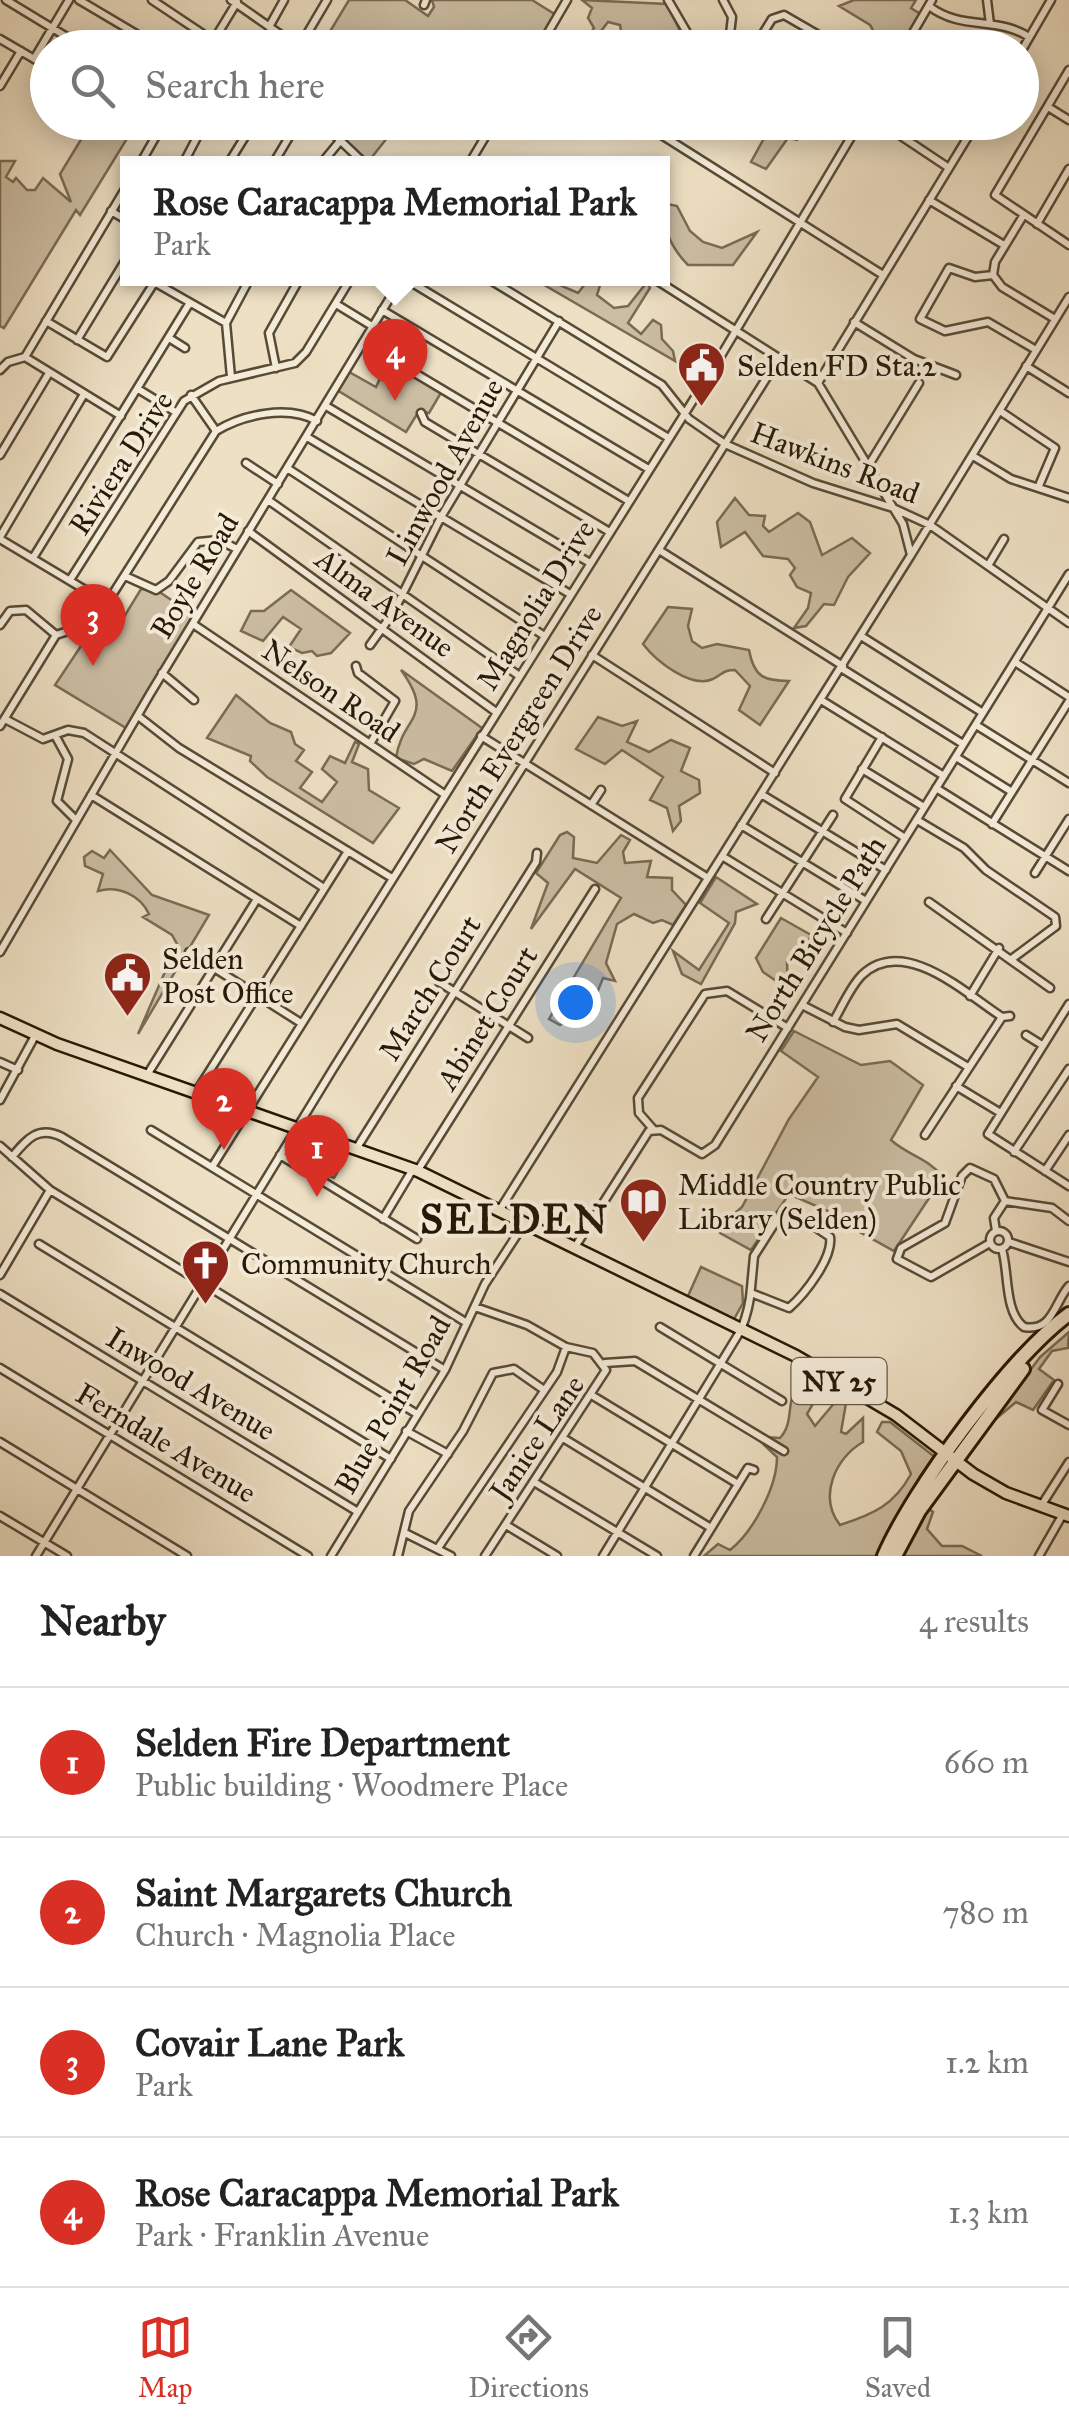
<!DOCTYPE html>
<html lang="en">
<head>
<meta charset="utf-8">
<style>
  :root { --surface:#fff; --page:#f6f6f6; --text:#222; --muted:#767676; --line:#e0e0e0; --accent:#d93025 }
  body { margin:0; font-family:"IM FELL Great Primer",serif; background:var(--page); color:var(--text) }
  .you { position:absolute; left:575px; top:1002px; width:35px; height:35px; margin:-25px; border:8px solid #fff; border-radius:50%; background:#1a73e8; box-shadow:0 0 0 15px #1a73e833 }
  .badge { display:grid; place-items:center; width:65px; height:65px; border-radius:50%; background:var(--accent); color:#fff; font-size:32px; font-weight:700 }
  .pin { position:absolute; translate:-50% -82px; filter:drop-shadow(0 2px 5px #0008) }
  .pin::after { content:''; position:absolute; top:52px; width:35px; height:30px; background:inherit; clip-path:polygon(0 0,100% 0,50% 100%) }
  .popup { position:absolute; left:120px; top:156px; width:550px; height:130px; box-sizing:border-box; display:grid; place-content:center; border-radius:0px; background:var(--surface); filter:drop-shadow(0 2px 8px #0005); font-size:32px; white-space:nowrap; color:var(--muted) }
  .popup b { font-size:38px; color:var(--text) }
  .popup::after { content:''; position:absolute; left:50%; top:100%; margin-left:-20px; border:20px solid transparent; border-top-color:var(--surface) }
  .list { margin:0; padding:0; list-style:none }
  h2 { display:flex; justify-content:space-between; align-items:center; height:130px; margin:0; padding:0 40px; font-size:42px }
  h2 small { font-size:32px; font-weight:400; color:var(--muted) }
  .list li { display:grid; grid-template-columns:65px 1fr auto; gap:30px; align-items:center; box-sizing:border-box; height:150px; padding:0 40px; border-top:2px solid var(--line) }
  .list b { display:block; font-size:38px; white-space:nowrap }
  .list p { margin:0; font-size:32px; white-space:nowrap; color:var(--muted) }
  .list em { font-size:32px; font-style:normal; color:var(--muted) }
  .icon { flex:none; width:55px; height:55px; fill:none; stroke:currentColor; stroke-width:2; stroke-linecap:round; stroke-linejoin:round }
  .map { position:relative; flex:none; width:1069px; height:1556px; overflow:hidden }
  .search { position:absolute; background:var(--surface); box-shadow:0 5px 25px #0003; left:30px; right:30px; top:30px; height:110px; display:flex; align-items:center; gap:25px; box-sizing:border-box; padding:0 35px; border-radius:55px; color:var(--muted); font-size:38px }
  .sheet { height:730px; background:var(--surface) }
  nav { display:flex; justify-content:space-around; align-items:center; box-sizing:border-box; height:140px; border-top:2px solid var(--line); background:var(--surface); font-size:28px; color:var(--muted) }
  nav a { display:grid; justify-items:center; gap:5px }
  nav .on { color:var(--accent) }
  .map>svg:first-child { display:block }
</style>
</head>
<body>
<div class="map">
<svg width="1069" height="1556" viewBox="0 0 1069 1556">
  <rect width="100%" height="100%" fill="#eee0c4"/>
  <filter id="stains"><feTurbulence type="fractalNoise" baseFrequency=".002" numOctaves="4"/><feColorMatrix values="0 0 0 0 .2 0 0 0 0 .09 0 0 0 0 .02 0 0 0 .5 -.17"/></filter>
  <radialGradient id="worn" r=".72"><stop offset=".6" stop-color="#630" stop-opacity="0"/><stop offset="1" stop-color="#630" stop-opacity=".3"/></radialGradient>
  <path fill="#ccbea4" stroke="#796b54" stroke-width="2.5" d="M349 0H405L428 16 434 7 432 0H532L556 15 537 47 320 48Z
    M582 0 667 4 688 47H634L622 36 620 25 608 22 589 47 584 43 594 28 588 18 592 8Z
    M854 0H916L911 8 922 15 904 46 883 47 870 25 839 6Z
    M91 123H104L128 137 80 215 76 210 4 328 0 326V161H15L6 177 13 182 16 178 27 190H35L43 178 71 202 60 174Z
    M323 123H399L368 162Z
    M740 123H777L798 140 788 138 766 169 751 162 763 140 752 131 736 136Z
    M663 203 677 206 690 231 703 242 722 248 757 232 733 265H688C671 248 662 228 663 203Z
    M534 279H546L578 293 589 279H602L597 295 614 308 628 306 647 282 650 288 628 323 641 334 653 320 661 325 662 339 673 351 675 361Z
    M388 361 442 391 429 413 419 411 406 432 337 390 349 372 376 387Z
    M735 498 749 515 765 516 763 526 769 532 798 513 810 522 822 555 852 538 870 553 848 577 834 605 824 604 806 626 794 628 808 608 811 593 797 587 790 575 795 568 788 559 763 556 745 532 721 547 717 522Z
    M141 589 158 591 195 616 126 728 55 685 81 646 77 631 94 626 98 619 116 630Z
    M291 590 350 633 331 653 317 656 312 651 302 653 289 647 301 629 283 617 263 641 241 631 251 611H264Z
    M668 607 692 609 688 626 692 641 702 648 717 644 749 650C754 677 764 681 789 681L760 725 739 710 750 686 735 670C723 670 723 674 713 679 691 689 656 661 643 644Z
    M401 670 482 728 452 771 424 759 414 764 396 758C402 716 436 718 401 670Z
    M236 695 270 723 291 732 295 744 304 750 296 761 312 772 300 788 322 802 337 782 322 769 330 756 345 763 355 742 359 744 352 762 368 769 369 790 399 808 373 843 267 777 250 761 251 756 207 738Z
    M598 717 622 726 637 721 627 742 649 752 671 740 690 748 681 771 699 780 700 793 679 806 681 821 673 831 667 808 650 800 663 777 622 750 605 764 576 749Z
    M567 832 574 837 573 858 597 863 621 835 630 840 623 852 625 863 651 861 647 877 672 878V890L686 905 673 925 662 920 653 923 634 914 617 924 606 963 615 981 603 978 591 1008 560 1025 549 1019 621 898 575 869 531 929 548 883 536 873 560 835Z
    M110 850 152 895 209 915 138 1034 177 944 172 935 143 917 149 914C140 895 118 885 98 891L103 874 85 866 84 857 92 851 104 858Z
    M716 877 757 904 736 912 735 923 701 984 682 974 673 951 699 970 729 923 700 903Z
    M781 918 811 935 805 950 787 962 788 989 763 972 756 958Z
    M794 1031 861 1065 890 1061 923 1085 891 1140C909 1156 928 1158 943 1177L894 1251 849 1226 846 1219 789 1194 751 1250 720 1233V1226L742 1207 789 1119 818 1077 781 1051Z
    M319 1142 349 1152 334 1178 303 1166Z
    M701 1267 742 1286 743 1303 734 1319 688 1296Z
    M1069 1332 1068 1348 1052 1351 1039 1369 1054 1380 1033 1410 1016 1402 991 1423 1040 1357Z
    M805 1379 821 1390 807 1414 815 1426 836 1401 846 1403 841 1432 846 1434 863 1418V1442C835 1458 818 1497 840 1525 874 1514 894 1505 911 1474L901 1451 877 1432 882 1422H890L940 1461 879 1556H704L718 1544 730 1550C753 1532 777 1487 777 1457L761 1442 765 1437 780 1438C797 1420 782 1394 805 1379Z
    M928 1508 933 1512 927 1529 942 1546H962L982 1556H901Z"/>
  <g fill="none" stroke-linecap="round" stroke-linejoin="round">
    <defs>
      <path id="minor" d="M6 0 85 48
        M79 0 160 48
        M152 0 224 48
        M231 0 294 44 304 39 327 0
        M668 0 696 48
        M987 0 990 24
        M424 5 426 0
        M929 6C961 31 997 16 1029 37
        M269 27 284 0
        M0 39 48 67
        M209 48 237 2
        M539 48 567 0
        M702 48 730 34 732 17 723 0
        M754 48 772 19 784 15 841 48
        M904 48 932 0
        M1022 50 1051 0
        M34 59 69 0
        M1069 70 995 195 1069 245
        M0 86 21 51
        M1048 107 1069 120
        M140 122 157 133
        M321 122 365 164
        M641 122 883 275
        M880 122 949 168
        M140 164 164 122
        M183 164 205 122
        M228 164 254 122
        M273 164 298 122
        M321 164 340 141
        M469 164 494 122
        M929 200 1004 245
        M111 211 128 221
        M1023 216 995 262 993 275 1002 287 1055 319
        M1037 224 1069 169
        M993 275 975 277 949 268 920 319 945 331 988 322 1036 350
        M147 278 226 323
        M404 278 667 437
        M487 278 662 385 689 419 725 444 813 483 893 508 930 525 1069 623
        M653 278 818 383
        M336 304 372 326
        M382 310 647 468
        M46 321 107 357 154 283
        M854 322 914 359 956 375
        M169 338 185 348
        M77 340 128 256
        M363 342 627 500
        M25 357 121 416
        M1026 366 1069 393
        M276 368 269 333 300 278
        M0 370 8 362 25 357 128 184
        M231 377 226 323 250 278
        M138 389 174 411
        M191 395 216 431
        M326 406 590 563
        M1000 411 1055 448 1038 488
        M421 413 425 422 608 531
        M307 437 570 594
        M0 455 49 373
        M973 456 1011 479 1069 498
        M246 463 278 484
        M287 468 543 635
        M867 468 919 383
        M268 500 518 675
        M248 531 496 712
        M0 537 84 394
        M0 539 107 603
        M659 550 843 666
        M911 555 1069 297
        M33 558 189 304
        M989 564 1004 539
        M125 576 156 590 169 581 198 542 219 540 237 549
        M70 580 184 401 219 381 295 363 306 352 351 278
        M193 624 444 794
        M0 625 10 611 26 610 56 635
        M861 636 983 713
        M370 645 393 613 441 517 559 321
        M592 655 775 773
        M1015 662 1069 697
        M356 666 358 673 395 701 370 744
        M841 668 963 744
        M162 673 194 700
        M821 700 944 776
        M138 716 179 748 392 878
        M5 719 43 739 68 730 84 733 324 888
        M976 725 1069 783
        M0 726 56 635 95 622 216 431C244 414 288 405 317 421
        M481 736 708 878
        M56 737 68 759 57 801 76 820
        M882 737 845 799 905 838
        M956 757 1012 792
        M862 769 924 807
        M936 788 1069 871
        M761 794 886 870
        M91 795 301 926
        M591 805 601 790
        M917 820 964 848 986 870 1055 917 1056 926 1013 958
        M992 824 1069 701
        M741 825 866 901
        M722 856 847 933
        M1035 873 1069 819
        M929 902 1050 988
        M766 919 833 815
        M0 952 150 694 402 278
        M189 952 301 1023
        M439 982 528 1038
        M970 996 999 948
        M1069 1004 988 1134 1069 1186
        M802 1005 845 1027 859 1030 897 1024 968 1067
        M833 1022C842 1007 850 987 862 975 904 935 965 993 1002 1017
        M1026 1035 1042 1045
        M0 1062 18 1070
        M147 1075 257 899
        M956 1086 999 1112
        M197 1091 348 851
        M0 1100 36 1034
        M653 1129 639 1113 638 1098 705 994 727 991 788 1028
        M151 1130 467 1323
        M925 1135 1002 1017 1010 1016
        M0 1146 50 1190 417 1414
        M358 1146 536 862 537 853
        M1014 1152 1069 1069
        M280 1155 417 1239
        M12 1157C27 1139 38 1125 62 1137L445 1370
        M212 1167 719 359 860 122
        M418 1170 595 889
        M1045 1171 1069 1135
        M499 1211 911 555 903 524 818 383 977 122
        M383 1219 413 1169
        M990 1240a9 9 0 1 1 18 0a9 9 0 1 1-18 0Z
        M996 1231 994 1218 1005 1201
        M1009 1242 1069 1262
        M990 1243 931 1277 897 1259 901 1248 945 1223 962 1176 970 1168 994 1179 1005 1201 1052 1208 1069 1221
        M39 1244 391 1459
        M575 1247 649 1131 661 1130 702 1154 715 1145 1069 574
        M1002 1249C1009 1272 1004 1312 1024 1327 1053 1332 1054 1303 1069 1286
        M0 1275 50 1190
        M0 1294 358 1512
        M475 1307 527 1325 566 1347 593 1353 606 1370 485 1556
        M660 1327 782 1401
        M605 1363 635 1361 784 1451
        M0 1368 308 1556
        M1058 1384 1042 1410 1069 1425
        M593 1396 738 1484
        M406 1431 448 1454
        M563 1438 711 1528
        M0 1442 187 1556
        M534 1482 657 1556
        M1041 1506 1069 1462
        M0 1516 67 1556
        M506 1525 557 1556
        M405 1533 451 1556
        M438 1548 557 1372 566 1347
        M36 1556 333 1069 779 358
        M331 1556 445 1370 485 1284 524 1224
        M398 1556 409 1511 463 1431 493 1373 514 1369 544 1390
        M603 1556 741 1330C747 1315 750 1304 751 1288L754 1256 780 1215 800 1217 830 1237C833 1258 805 1294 789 1308L751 1293
        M694 1556 748 1468 754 1470
        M1039 1556 1063 1514"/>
      <path id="major" d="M0 1018 57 1044 418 1171 796 1356 896 1415 973 1474 1006 1493 1069 1516"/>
      <path id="highway" d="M884 1556C913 1489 1010 1357 1069 1314
        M895 1556 919 1511 1023 1369"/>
    </defs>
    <use href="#minor" stroke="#584a35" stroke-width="11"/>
    <use href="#major" stroke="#261805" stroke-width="15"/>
    <use href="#highway" stroke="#261805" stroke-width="18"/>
    <use href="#minor" stroke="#f4ebd9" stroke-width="6"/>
    <use href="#major" stroke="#eee0c4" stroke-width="10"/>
    <use href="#highway" stroke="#eee0c4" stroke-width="12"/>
  </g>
  <defs>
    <symbol id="civic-pin" viewBox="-11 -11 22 30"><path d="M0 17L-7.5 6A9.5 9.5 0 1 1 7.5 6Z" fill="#8f2418" stroke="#f4ebd9"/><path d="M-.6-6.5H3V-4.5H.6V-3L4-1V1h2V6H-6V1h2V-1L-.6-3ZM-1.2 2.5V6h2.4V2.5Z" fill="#fff"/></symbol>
    <symbol id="library-pin" viewBox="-11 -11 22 30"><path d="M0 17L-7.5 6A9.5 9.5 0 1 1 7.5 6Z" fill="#8f2418" stroke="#f4ebd9"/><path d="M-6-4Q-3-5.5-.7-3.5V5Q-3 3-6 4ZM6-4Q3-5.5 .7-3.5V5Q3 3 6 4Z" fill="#fff"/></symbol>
    <symbol id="church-pin" viewBox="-11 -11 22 30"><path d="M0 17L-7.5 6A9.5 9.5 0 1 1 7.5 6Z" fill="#8f2418" stroke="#f4ebd9"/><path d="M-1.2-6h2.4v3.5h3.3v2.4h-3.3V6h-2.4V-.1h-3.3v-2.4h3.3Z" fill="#fff"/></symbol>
  </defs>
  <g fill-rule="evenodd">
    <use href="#civic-pin" x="674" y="338" width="55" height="75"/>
    <use href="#civic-pin" x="100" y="948" width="55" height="75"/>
    <use href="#library-pin" x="616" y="1174" width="55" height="75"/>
    <use href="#church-pin" x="178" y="1236" width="55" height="75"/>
  </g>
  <g text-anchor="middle" stroke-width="8" stroke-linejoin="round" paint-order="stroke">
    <rect fill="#f4ebd9" stroke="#645745" stroke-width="2.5" x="791.5" y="1358" width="95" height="46" rx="8"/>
    <g font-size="28" font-weight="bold" fill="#261805">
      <text x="839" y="1391">NY 25</text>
    </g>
    <g font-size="30" fill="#261805" stroke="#f4ebd9" text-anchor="start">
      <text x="737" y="376">Selden FD Sta.2</text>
      <text x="162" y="969">Selden<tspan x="162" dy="34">Post Office</tspan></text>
      <text x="678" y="1195">Middle Country Public<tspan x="678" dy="34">Library (Selden)</tspan></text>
      <text x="241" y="1274">Community Church</text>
    </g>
    <g font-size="30" fill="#261805" stroke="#f4ebd9">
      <text transform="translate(121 463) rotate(-57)" y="10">Riviera Drive</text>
      <text transform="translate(835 463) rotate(21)" y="10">Hawkins Road</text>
      <text transform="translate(445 472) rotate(-61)" y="10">Linwood Avenue</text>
      <text transform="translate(195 576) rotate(-59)" y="10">Boyle Road</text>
      <text transform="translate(385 603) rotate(36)" y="10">Alma Avenue</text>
      <text transform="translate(536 605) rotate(-58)" y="10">Magnolia Drive</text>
      <text transform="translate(331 691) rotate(34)" y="10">Nelson Road</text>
      <text transform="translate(519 729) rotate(-58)" y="10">North Evergreen Drive</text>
      <text transform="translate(816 939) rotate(-58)" y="10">North Bicycle Path</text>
      <text transform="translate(430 988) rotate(-58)" y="10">March Court</text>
      <text transform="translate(487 1018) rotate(-58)" y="10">Abinet Court</text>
      <text transform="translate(191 1384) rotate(31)" y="10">Inwood Avenue</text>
      <text transform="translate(393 1405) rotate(-60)" y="10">Blue Point Road</text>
      <text transform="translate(537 1438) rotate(-56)" y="10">Janice Lane</text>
      <text transform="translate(166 1443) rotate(31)" y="10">Ferndale Avenue</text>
    </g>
    <g font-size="40" font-weight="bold" letter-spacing="2.5" fill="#261805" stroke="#f4ebd9">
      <text x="515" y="1233">SELDEN</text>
    </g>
  </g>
  <rect width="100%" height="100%" filter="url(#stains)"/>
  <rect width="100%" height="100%" fill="url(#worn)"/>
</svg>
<div class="you"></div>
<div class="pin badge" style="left:317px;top:1197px">1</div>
<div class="pin badge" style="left:224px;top:1150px">2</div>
<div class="pin badge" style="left:93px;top:666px">3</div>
<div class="pin badge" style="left:395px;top:401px">4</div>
<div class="popup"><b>Rose Caracappa Memorial Park</b>Park</div>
<div class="search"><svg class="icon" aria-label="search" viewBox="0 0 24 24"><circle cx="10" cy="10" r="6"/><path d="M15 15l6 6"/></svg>Search here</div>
</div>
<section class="sheet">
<h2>Nearby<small>4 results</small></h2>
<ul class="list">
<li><span class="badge">1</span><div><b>Selden Fire Department</b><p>Public building · Woodmere Place</p></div><em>660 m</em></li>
<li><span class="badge">2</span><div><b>Saint Margarets Church</b><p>Church · Magnolia Place</p></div><em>780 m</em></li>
<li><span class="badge">3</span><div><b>Covair Lane Park</b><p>Park</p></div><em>1.2 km</em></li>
<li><span class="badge">4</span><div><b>Rose Caracappa Memorial Park</b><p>Park · Franklin Avenue</p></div><em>1.3 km</em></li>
</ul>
</section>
<nav>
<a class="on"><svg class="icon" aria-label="map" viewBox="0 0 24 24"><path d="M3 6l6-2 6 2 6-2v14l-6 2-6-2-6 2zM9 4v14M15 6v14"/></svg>Map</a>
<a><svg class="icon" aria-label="directions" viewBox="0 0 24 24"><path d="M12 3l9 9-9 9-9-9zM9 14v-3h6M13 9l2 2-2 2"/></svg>Directions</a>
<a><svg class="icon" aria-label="saved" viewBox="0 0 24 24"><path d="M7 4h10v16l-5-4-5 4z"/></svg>Saved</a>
</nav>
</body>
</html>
